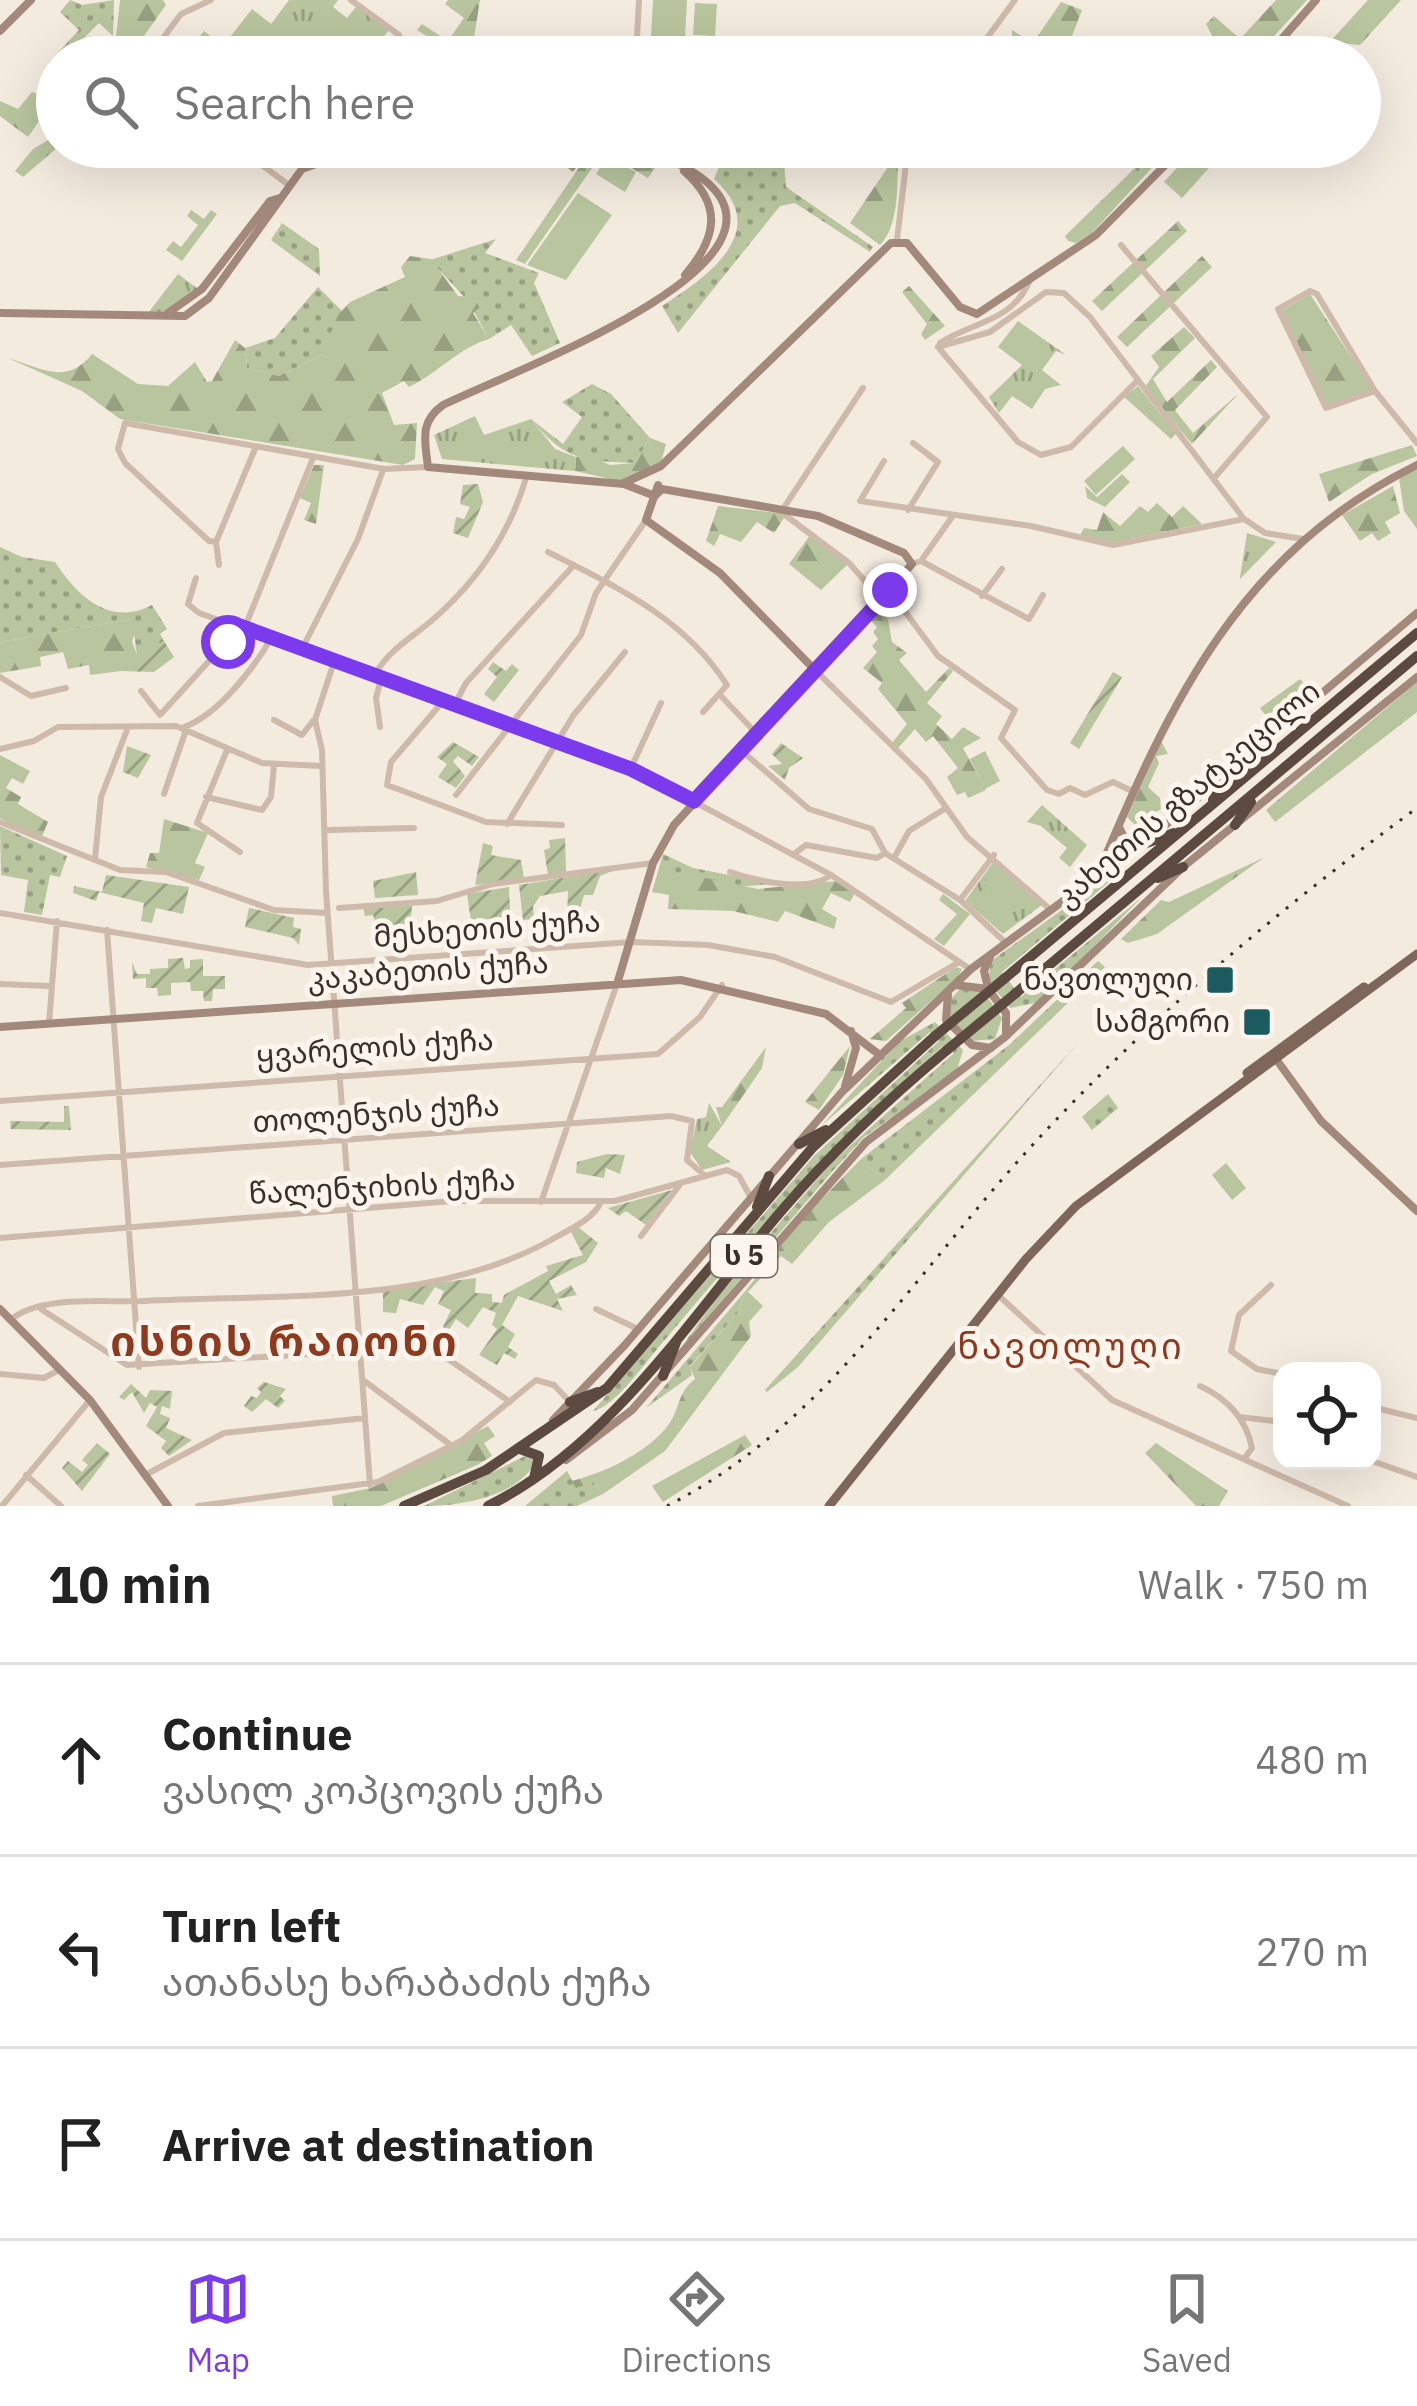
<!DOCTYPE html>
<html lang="en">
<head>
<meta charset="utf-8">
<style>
  :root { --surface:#fff; --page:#f2f2f2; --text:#222; --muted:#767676; --line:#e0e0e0; --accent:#7c3aed }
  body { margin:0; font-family:"IBM Plex Sans","Noto Sans Georgian",sans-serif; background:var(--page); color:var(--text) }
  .controls { position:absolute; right:36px; bottom:36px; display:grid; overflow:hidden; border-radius:24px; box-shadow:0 12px 48px #0002 }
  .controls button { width:108px; height:108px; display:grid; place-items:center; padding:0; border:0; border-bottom:3px solid var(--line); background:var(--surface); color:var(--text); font:60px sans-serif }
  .stop { position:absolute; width:36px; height:36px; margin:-27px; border:9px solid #7c3aed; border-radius:50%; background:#fff }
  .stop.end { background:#7c3aed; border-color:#fff; box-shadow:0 3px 12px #0008 }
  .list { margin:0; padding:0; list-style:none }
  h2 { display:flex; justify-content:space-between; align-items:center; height:156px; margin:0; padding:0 48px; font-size:51px }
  h2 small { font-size:39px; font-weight:400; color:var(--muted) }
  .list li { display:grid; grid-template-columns:78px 1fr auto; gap:36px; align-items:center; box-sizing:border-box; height:192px; padding:0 48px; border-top:3px solid var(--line) }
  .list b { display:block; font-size:45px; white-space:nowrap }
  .list p { margin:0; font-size:39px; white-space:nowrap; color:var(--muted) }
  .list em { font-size:39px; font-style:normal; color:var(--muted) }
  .icon { flex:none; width:66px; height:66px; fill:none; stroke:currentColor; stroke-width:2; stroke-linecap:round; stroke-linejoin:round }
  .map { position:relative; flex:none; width:1417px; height:1506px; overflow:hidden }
  .search { position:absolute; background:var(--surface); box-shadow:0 12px 48px #0002; left:36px; right:36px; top:36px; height:132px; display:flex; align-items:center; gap:30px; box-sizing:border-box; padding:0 42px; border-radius:66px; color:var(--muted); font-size:45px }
  .sheet { height:732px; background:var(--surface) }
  nav { display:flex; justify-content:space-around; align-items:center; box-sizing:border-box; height:168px; border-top:3px solid var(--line); background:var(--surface); font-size:33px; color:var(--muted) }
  nav a { display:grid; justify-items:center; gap:6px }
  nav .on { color:var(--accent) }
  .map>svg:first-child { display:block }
</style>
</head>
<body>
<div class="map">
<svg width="1417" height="1506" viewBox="0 0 1417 1506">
  <defs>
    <pattern id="grass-dots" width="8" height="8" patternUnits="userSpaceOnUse" patternTransform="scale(3)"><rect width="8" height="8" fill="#b8c59e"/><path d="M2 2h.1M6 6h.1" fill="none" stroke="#97a081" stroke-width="1.8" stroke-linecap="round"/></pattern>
    <pattern id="forest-firs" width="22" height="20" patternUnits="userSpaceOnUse" patternTransform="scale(3)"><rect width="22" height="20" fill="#b8c59e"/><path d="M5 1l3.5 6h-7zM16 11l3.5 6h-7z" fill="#97a081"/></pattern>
    <pattern id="park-tufts" width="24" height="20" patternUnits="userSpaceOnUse" patternTransform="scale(3)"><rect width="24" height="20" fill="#b8c59e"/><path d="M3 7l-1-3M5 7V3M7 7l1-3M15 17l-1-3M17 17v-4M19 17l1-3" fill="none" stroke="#97a081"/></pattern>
    <pattern id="garden-furrows" width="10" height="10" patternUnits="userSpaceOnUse" patternTransform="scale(3)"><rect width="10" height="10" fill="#b8c59e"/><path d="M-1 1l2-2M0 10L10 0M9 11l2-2" fill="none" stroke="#97a081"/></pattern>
  </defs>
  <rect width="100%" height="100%" fill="#f4ebdf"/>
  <path fill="url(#grass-dots)" d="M70 0 82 5 114 0 113 36 99 23 65 57H57V92L49 80V62L79 30 60 12Z
    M723 157 784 161 786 187 873 247 870 252 795 203 780 206 678 333 662 306C705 278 774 232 714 179Z
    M282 223 319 249 320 276 271 240Z
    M496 239 485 253 539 273 534 283 560 343 532 356 511 325 489 339 468 301 430 260Z
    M318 287 342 311 322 355 279 376 247 368 245 348 275 338Z
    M592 384 611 394 650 438 635 463C584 461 565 461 531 419L563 444 582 417 562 402Z
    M0 547 22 557 55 562C78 597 110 627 152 605L167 629 160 634 164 641 137 656 132 619 0 642Z
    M0 826 67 856 60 877 50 875 42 915 24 912 28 880 1 875Z
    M663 854 693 868 775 884 734 887 658 871Z
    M1116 871 1121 872 1002 972 1021 997 1142 897 1040 1002 1010 1008 988 981 991 961Z
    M960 989 983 991 1002 1018 995 1039 971 1041 951 1020 949 1001Z
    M935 1022 963 1050 957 1070 864 1137 830 1174 674 1357 730 1280 834 1160 954 1053 943 1046C836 1137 748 1241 658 1348 642 1367 615 1406 593 1411L814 1156 939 1041 930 1032 821 1126 900 1041Z
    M1078 1043 798 1367 767 1392 765 1390Z
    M1009 1045 1013 1056 885 1180 861 1159Z
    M1108 1094 1118 1108 1092 1130 1082 1117Z
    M747 1289 737 1314 690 1366 692 1375 646 1408Z
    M525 1456 536 1461C518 1497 459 1506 424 1506Z
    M567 1471 576 1487 593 1482 603 1494 577 1506H525Z"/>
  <path fill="url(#forest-firs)" d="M120 0H163L166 5 129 57 114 55Z
    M448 0H480L471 57H460L417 30 422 24 448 41 464 18 445 4Z
    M1276 0H1307L1255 57 1221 53 1206 24 1214 16 1240 39Z
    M1368 0H1401L1360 45 1339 43 1326 57H1316Z
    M1061 2 1082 10 1072 36 1096 57H1061L1042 41 1030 57H1005L1012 50V30L1033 43Z
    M32 92 54 100 28 137 0 116V101L18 109Z
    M57 135 58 147 23 177 15 171 33 149Z
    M514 147H591L573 172 555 158 508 154Z
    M593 147 606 148 525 264 516 260Z
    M610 147 654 160 658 164 648 178 608 154Z
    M892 161H898C897 187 899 226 880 245L850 223Z
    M191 210 204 219 211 210 217 214 182 261 166 250 173 241 181 247 198 225 187 216Z
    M1178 221 1187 231 1102 311 1092 301Z
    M410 256 431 259 458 296 483 298 485 303 473 313 489 339C460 347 438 373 409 387L404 381 382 393 394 425 417 423 415 459 403 465 120 419 82 391 8 358C42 368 66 386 92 354L138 384 168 386 195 362 207 382 212 381 235 340 245 348 247 368 279 376 322 355 338 315 350 302 405 277 401 267Z
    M1202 256 1212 267 1127 347 1117 337Z
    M909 286 945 326 925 340 921 334 927 324 902 292Z
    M1310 294 1372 389 1333 407 1326 404 1281 311Z
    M1184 327 1195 338 1153 379 1167 402 1211 360 1217 367 1175 410 1193 433 1238 394 1192 444 1145 387 1159 367 1151 356Z
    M1138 386 1176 434 1171 439 1124 397Z
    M650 438 666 444 661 463 624 482 575 471 576 457 586 454 610 465 635 463Z
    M1412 445 1417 456 1372 474 1329 502 1319 474Z
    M314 465H324L316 524 304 520 311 503 300 498Z
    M1122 474 1130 482 1105 507 1087 498 1085 486 1097 497Z
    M1393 486 1400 513 1385 522 1391 533 1378 541 1372 533 1360 541 1342 515Z
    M1157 503 1172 517 1183 506 1202 524 1114 542 1079 537 1084 528 1097 530 1103 512 1120 526 1140 506 1148 512Z
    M718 506 778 513 784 518 774 533 757 522 741 542 720 534 714 546 706 541Z
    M811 534 847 565 821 590 789 564Z
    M879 607 888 620 892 642 907 653 899 660 926 692 949 668 953 671 927 703 942 716 936 724 952 739 963 727 981 738 963 748 986 790 968 798 965 792 957 795 947 777 958 768 933 736 926 742 915 729 898 748 892 743 907 724 878 689 882 683 863 668 877 652 872 646 878 639 873 632 877 627 868 618Z
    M132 619 139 622 132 641 138 658 123 662 121 671 90 675 89 665 68 669 63 652 40 657 41 666 0 673V642Z
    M1300 679 1311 691 1272 724 1260 708Z
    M1417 682V712L1275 822 1266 810Z
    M1161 741 1168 754 1156 756 1159 763 1148 787 1160 798 1161 809 1135 825 1127 817Z
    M0 755 30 771 23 784 12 778 6 788 21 797 18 804 48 822 41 839 0 818Z
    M164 819 208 833 195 863 205 867 199 880 146 867 150 853H159Z
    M1263 858 1157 934 1128 943 1121 939 1161 900 1169 902Z
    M667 870 758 889 837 881 855 893 850 902 831 893 822 909 837 918 834 929 785 911 778 922 733 911 668 909 669 895 652 892 658 871Z
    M943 894 970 914 944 946 934 939 957 914 939 900Z
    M1098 961 1105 967 1013 1056 1009 1045Z
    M956 967 962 969 958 977 886 1041 870 1039 906 1008 902 1003Z
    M850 1046 843 1075 819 1110 805 1102Z
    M766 1047 762 1068 722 1126 716 1107H722Z
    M861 1159 885 1180 829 1222 792 1264 781 1256 748 1292 763 1306 749 1322 751 1336 665 1451 603 1494 593 1482 576 1488 572 1481C605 1472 643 1455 666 1428 681 1410 676 1393 695 1379L690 1367 737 1314 747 1289 800 1221Z
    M488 1426 495 1436 484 1443 492 1456 477 1465 381 1506H333L332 1496 371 1488Z
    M745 1435 752 1445 663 1502 652 1486Z
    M1156 1443 1228 1491 1219 1506H1196L1145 1453Z"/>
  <path fill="url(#park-tufts)" d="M289 0H338L333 7 347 18 356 7 389 30 368 57 342 47 327 57H184L204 31 223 46 252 9 271 24Z
    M1129 147H1171L1092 233 1076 243 1068 241 1065 236 1139 164Z
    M178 274 198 289 163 313H148Z
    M1018 321 1066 355 1056 351 1042 370 1061 385 1045 389 1032 409 1012 396 999 413 989 397 1022 365 998 347Z
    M475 416 484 435 531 419 555 449 576 457 575 471 442 459 434 435Z
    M1417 470V529L1404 511 1399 478Z
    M1247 533 1276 542 1240 579V577Z
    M1042 805 1087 845 1070 867 1059 858 1067 848 1041 826 1027 822Z
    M994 861 1042 905 1003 934 965 901Z
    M709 1103 722 1126 707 1146 731 1162 702 1170 690 1152 697 1119 706 1117Z"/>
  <path fill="url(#garden-furrows)" d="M478 484 483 502 468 538 453 533 456 517 464 519 470 507 460 504 463 485Z
    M164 641 174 657 154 672 121 671 122 662Z
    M493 662 506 671 512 664 519 670 494 702 484 694 497 677 488 669Z
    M1113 672 1122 677 1079 749 1070 743Z
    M453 742 479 757 472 766 458 756 453 761 465 776 456 788 438 777 447 764 437 757Z
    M781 743 803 758 789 768 785 780 768 766 782 764 772 754Z
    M127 746 151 755 138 778 123 772Z
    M565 838 566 872 548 875 544 850 550 848 549 840Z
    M483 843 493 846 491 855 521 860 524 878 475 885Z
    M617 869 600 876 593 895H584L578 917 567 916 568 891 540 896 533 906 534 919 523 920 519 885Z
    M416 872 418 895 375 898 373 881Z
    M106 875 189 887 183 914 156 908 152 923 141 921 144 903 99 892 96 901 73 893 74 886 102 892Z
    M509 887 511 933H505V917L471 921 467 894Z
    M412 906 410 926H392L390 936H380L373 915 365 916 363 907Z
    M249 908 294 918 293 927 301 929 299 945 293 938 245 927Z
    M183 958 185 969 190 968V960L203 959V976H225V989H213L212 1001H204L203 991H191L190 982 171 983V995L158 996 157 988H146V978L133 979 132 962 137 974H150V969L168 968V959Z
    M64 1106H69L71 1130 11 1129 10 1121 64 1122Z
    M607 1154 625 1155 620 1174 606 1168 604 1178 576 1173 577 1162Z
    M672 1190 646 1225 626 1211 619 1216 608 1208Z
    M578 1227 598 1243 586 1262 549 1281 556 1294 571 1285 577 1295 557 1299 563 1311 518 1296 502 1325 515 1334 508 1347 518 1354 515 1359 504 1353 497 1365 479 1355 497 1329 492 1325 496 1313 483 1307 468 1328 456 1319 449 1330 443 1327 451 1310 438 1304 444 1291 435 1287 423 1305 400 1299 396 1313 383 1312V1290L476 1278 475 1293 492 1294V1302L502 1303 504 1295 548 1271 546 1266 583 1255 571 1232Z
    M264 1382 286 1389 280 1396 285 1401 278 1408 266 1399 252 1412 244 1406 251 1396 257 1398 261 1392 257 1388Z
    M131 1384 146 1398 150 1390 172 1391 170 1409 162 1406 160 1414 170 1418 166 1428 192 1440 169 1456 161 1448 166 1441 146 1426 157 1407 150 1403 144 1413 132 1392 124 1400 119 1397Z
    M97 1443 110 1454 82 1491 62 1468 68 1461 82 1472 88 1465 82 1460Z"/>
  <path fill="#b8c59e" d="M653 0H687L685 37 651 36Z
    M695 3 717 4 715 36 693 35Z
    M1196 147 1217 159 1182 198 1164 182Z
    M607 156 636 172 625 192 596 174Z
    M578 193 612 215 566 280 527 265Z
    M1123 446 1135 459 1096 495 1084 481Z
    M985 751 1000 781 985 789 970 759Z
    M991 873 1020 892 1010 907 981 888Z
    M1226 1163 1246 1188 1232 1200 1212 1175Z"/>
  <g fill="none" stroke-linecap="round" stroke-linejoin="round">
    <path stroke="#cebaaa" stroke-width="6" d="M351 0 399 35 382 57
      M149 57 181 14 211 0
      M636 57 639 0
      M973 57 1015 0
      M238 147 290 186
      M302 169 314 147
      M897 240 908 147
      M1121 245 1267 417 1215 477
      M940 343C971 322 1012 322 1029 282
      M938 347 990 332 1046 292 1064 293 1090 317 1244 519
      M938 347 1018 442 1041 455 1071 447 1137 381
      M863 388 781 512 849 563 880 598
      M1375 391 1326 408 1278 309 1310 291 1317 294 1375 391 1417 443
      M884 461 860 501 1031 526 1113 545 1244 519 1265 533 1303 539
      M908 510 938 462 913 443
      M216 542 209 541 125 463 118 449 125 423 384 469 428 467
      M548 552C617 587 684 618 727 685L703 712
      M921 561 952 517
      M912 564 921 561 1029 619 1043 595
      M219 565 216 542 255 449
      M196 578 188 604 199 613 631 768 831 875 970 969
      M889 590 938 656 1015 710 1001 738 1047 790 1059 794 1070 788 1085 795 1113 782 1132 791
      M982 596 1002 569
      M245 627 313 458
      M303 647 358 539 383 470
      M335 659 315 720 322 750 326 891 370 1485
      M815 670 926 779 967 837 1051 910
      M376 673C388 651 411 638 430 622 477 582 510 534 527 475
      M0 677 31 696 66 688
      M141 691 160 715 240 627
      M721 696 754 731
      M445 699 391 762 387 785 486 822 562 825
      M456 702 466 683 574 565
      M274 720 302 735 313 721
      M184 727C218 715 254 668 272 637
      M380 727 376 698 382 675
      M0 749 34 741 58 727 176 726 262 763 321 766
      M227 750 197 823 240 852
      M742 751 809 809 872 829 885 853 960 900 1006 943
      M631 768 661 703
      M164 794 186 730
      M456 795 581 635 596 593 646 520
      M206 797 262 810 271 797 274 765
      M0 822 120 870 166 872 274 910 327 913
      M507 824 573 716 625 652
      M328 830 414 828
      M794 854 806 845 877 858 885 853
      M894 858 909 831 946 808
      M95 859 101 797 127 730
      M730 872C756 881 809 893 831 875
      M960 900 994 855
      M339 908 437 901 493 884 653 863
      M0 913 308 965 632 942 708 945 775 957 891 1002 959 962
      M107 930 139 1367
      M0 984 49 986
      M49 1024 57 921
      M0 1101 658 1054 700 1017 722 985
      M0 1165 671 1116 692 1121 687 1160 703 1174
      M541 1202 617 984
      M641 1236 679 1186
      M0 1238 453 1201H615L727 1170 739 1176 750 1196
      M1271 1285 1239 1315 1231 1351 1257 1369 1282 1374
      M997 1294 1112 1400 1348 1506
      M41 1309 127 1365 361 1351
      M596 1309 638 1329
      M10 1320C42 1294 105 1303 145 1301 278 1294 432 1306 551 1240 568 1230 593 1220 601 1202
      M435 1350 510 1402
      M0 1374 44 1378 59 1370
      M363 1380 452 1446
      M1200 1386C1226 1398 1246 1418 1252 1448L1244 1459
      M1372 1407 1417 1418
      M1239 1417 1282 1422
      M1372 1461 1417 1477
      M147 1474 224 1433 365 1418
      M26 1475 61 1506
      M2 1506 90 1400
      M198 1506 378 1482 461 1441 536 1380 554 1385 570 1402"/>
    <path stroke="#a2897b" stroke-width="8" d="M0 31 31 0
      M1266 57 1316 0
      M637 147C893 233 527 364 443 405 419 422 425 441 428 467L624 484 655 496
      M684 171C723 205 717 238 685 275
      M0 313 185 316 209 298 302 169 364 147
      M168 313 202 289 270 201 280 198
      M624 483 661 466 891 243H907L960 307 977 314 1096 235 1183 147
      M658 485 646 520 720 573 813 668
      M1119 827 1126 841 1138 846
      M1098 874C1171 700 1240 553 1417 465
      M618 981 653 863 674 825 912 564 904 553 818 516 662 489 655 496
      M955 985 988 989 1006 1013V1036
      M988 988 984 971 990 957
      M948 995 946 1020 972 1045 991 1048
      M0 1027 681 980 826 1014 881 1056
      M1276 1059 1321 1121 1417 1211
      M845 1086 856 1048 851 1031
      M0 1309 90 1400 168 1506
      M553 1420 624 1346 842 1092 971 969 1162 828 1417 613
      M566 1460 632 1410 866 1142 1005 1037 1183 867 1417 677"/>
    <path stroke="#7e665a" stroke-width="9" d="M1247 1073 1364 987
      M829 1506 1026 1259 1076 1206 1417 954"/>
    <path stroke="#5c4940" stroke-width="10" d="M1213 800 1230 773
      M1235 825 1251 802
      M1138 846 1174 833
      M1158 878 1183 867
      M1004 979 1417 633
      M1016 993 1417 656
      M799 1144 826 1130
      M757 1207 769 1176
      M663 1376 677 1340
      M570 1402 598 1392
      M520 1449 539 1456 534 1478
      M404 1506 486 1470 607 1388 813 1147 935 1036
      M488 1506C612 1445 695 1311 783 1209 833 1151 888 1099 947 1050"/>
    <path stroke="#3b2f2a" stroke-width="3" stroke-dasharray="3 9" stroke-linecap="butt" d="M667 1506C829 1423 919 1266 1040 1137 1152 1016 1284 905 1417 808"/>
    <path stroke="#5c4940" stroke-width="10" d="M935 1036 1004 979
      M947 1050 1016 993"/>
  </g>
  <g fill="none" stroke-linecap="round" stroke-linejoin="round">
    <path stroke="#7c3aed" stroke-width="15" d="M228 642 240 626 631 769 694 801 890 590"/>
  </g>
  <g fill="#1c5b60" stroke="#fbf5ed" stroke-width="4.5">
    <rect x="1205" y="965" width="30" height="30" rx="6"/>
    <rect x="1242" y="1007" width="30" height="30" rx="6"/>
  </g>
  <g text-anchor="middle" stroke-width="10" stroke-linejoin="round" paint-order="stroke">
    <rect fill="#fbf5ed" stroke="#756a64" stroke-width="3" x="711" y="1235" width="66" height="42" rx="9"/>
    <g font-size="27" font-weight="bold" fill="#3b2f2a">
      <text x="744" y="1265">ს 5</text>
    </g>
    <g font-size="30" fill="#3b2f2a" stroke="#fbf5ed">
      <text transform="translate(1188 794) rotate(-40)" y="10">კახეთის გზატკეცილი</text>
      <text transform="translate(487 929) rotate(-4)" y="10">მესხეთის ქუჩა</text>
      <text transform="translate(428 971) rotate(-4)" y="10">კაკაბეთის ქუჩა</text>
      <text transform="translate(375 1048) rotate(-4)" y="10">ყვარელის ქუჩა</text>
      <text transform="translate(376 1114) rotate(-4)" y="10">თოლენჯის ქუჩა</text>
      <text transform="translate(382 1187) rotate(-3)" y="10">წალენჯიხის ქუჩა</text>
    </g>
    <g font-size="30" fill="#3b2f2a" stroke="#fbf5ed" text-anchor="end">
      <text x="1193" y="990">ნავთლუღი</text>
      <text x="1230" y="1032">სამგორი</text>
    </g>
    <g font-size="36" letter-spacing="3" fill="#8f391e" stroke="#fbf5ed">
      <text x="1071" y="1359">ნავთლუღი</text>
    </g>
    <g font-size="42" font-weight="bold" letter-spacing="3" fill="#8f391e" stroke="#fbf5ed">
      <text x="285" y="1356">ისნის რაიონი</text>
    </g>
  </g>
</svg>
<div class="controls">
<button><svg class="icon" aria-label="locate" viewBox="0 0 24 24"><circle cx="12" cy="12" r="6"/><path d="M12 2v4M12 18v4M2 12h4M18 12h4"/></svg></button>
</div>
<div class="stop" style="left:228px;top:642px"></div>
<div class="stop end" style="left:890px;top:590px"></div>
<div class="search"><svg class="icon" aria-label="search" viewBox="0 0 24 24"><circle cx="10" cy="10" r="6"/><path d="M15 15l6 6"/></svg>Search here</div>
</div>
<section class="sheet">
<h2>10 min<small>Walk · 750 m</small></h2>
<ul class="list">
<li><svg class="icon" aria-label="ahead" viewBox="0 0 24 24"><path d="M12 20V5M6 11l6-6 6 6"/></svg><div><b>Continue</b><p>ვასილ კოპცოვის ქუჩა</p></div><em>480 m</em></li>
<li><svg class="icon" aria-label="left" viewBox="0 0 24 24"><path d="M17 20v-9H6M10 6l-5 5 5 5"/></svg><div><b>Turn left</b><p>ათანასე ხარაბაძის ქუჩა</p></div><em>270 m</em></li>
<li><svg class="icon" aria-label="arrive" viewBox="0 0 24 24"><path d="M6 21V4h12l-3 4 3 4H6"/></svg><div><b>Arrive at destination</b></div></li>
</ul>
</section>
<nav>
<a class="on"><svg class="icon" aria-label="map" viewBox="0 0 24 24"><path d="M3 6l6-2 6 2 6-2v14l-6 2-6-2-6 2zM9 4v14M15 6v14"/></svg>Map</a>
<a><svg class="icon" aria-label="directions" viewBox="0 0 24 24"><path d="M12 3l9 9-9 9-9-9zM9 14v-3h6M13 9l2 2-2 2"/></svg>Directions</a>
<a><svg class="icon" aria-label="saved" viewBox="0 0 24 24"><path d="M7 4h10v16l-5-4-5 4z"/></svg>Saved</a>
</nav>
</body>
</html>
